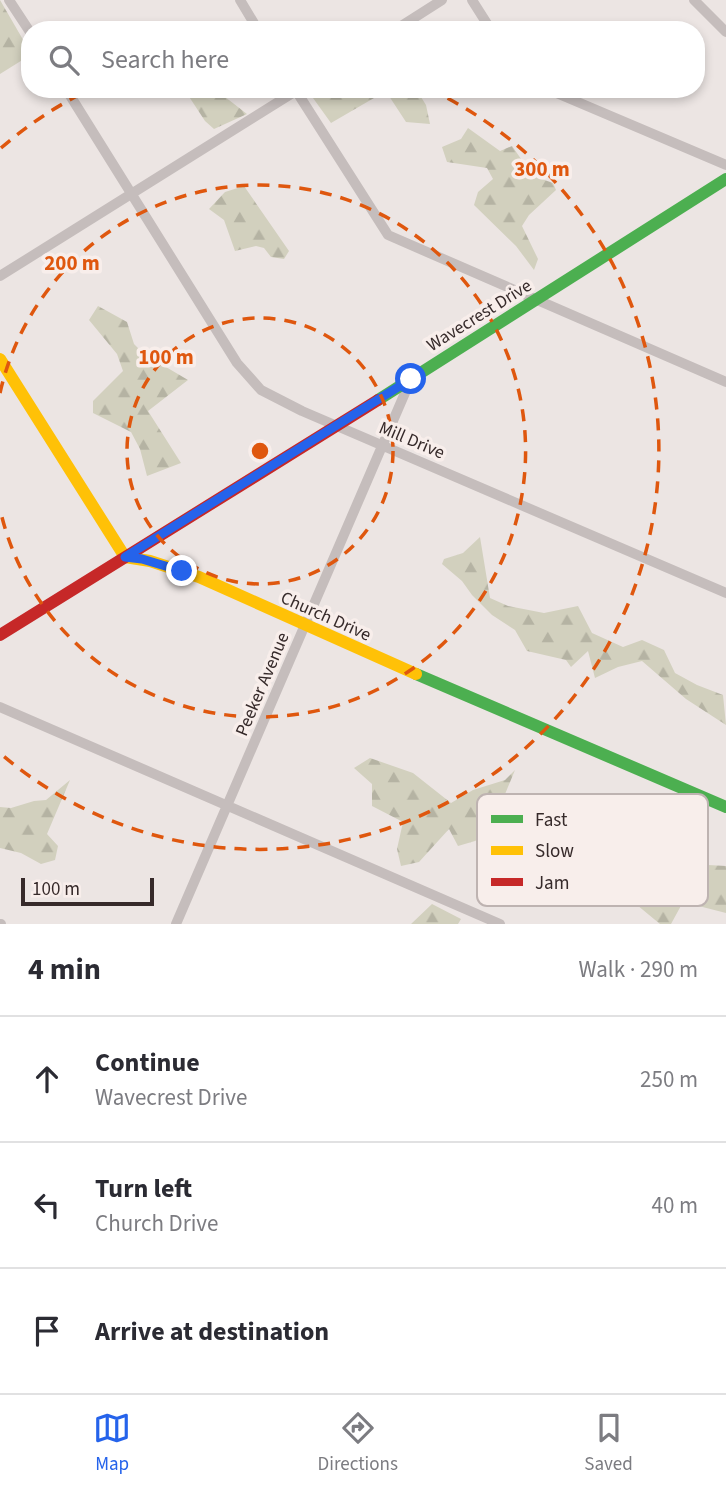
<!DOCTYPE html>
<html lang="en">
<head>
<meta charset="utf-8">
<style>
  :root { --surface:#fff; --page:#f2f2f3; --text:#2b2b33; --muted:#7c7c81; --line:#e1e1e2; --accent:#2563eb }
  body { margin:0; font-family:"Source Sans 3",sans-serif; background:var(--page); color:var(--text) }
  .scale { position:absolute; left:21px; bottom:18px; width:133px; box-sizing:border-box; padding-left:7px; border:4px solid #362a2a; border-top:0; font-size:19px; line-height:24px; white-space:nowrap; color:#362a2a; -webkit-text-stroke:5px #f8eeeb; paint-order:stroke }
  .stop { position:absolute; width:21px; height:21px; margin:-16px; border:5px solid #2563eb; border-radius:50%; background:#fff }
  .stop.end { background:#2563eb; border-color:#fff; box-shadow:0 2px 7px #0008 }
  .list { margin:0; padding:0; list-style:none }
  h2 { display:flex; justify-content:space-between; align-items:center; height:91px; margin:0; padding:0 28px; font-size:30px }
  h2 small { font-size:23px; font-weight:400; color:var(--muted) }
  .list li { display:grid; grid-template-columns:46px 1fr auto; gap:21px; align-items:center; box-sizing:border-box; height:126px; padding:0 28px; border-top:2px solid var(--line) }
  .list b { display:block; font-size:26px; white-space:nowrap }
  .list p { margin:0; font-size:23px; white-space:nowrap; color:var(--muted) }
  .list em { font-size:23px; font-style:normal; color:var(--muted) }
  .icon { flex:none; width:38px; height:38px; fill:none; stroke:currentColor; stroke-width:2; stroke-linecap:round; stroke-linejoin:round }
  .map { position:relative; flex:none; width:726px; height:924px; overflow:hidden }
  .search { position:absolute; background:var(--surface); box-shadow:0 4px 10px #0003; left:21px; right:21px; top:21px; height:77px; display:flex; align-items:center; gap:18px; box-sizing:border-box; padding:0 24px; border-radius:28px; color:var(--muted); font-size:26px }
  .sheet { height:469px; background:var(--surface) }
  nav { display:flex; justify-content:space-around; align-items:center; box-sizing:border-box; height:98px; border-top:2px solid var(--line); background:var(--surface); font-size:19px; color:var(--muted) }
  nav a { display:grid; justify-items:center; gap:4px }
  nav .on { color:var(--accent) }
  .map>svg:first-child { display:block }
</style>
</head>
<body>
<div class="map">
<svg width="726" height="924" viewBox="0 0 726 924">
  <defs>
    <pattern id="forest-firs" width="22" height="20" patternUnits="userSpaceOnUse" patternTransform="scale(1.75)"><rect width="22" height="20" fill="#d2d0be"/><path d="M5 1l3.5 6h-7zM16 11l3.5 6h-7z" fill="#b5b3a3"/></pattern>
  </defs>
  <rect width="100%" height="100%" fill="#ece5e3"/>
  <path fill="url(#forest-firs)" d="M0 0 29 50 24 59 0 74Z
    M184 89H221L220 93 247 114 214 129 205 121Z
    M315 89H416L426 105 430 124 406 122 389 96 374 98 331 123 313 98Z
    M468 128 500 151 512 146 533 176 553 183 556 190 529 215 522 226 538 259 534 270 516 246 474 205 478 192 493 179 487 168 447 162 442 147 461 139Z
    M244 186 289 251 284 259 271 257 264 248 256 246 235 251 224 220 209 209 225 192Z
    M98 306 127 322 134 344 144 354 188 380 148 411 181 463 147 476 140 449 131 432 93 413V401L123 371 117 354 89 320Z
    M480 537 490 598 508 606 544 613 578 606 592 633 623 647 642 640 664 650 675 673 697 685 723 695 726 725 686 699 642 661 618 667 595 678 588 651 571 667 566 660 527 651 515 630 492 615 472 595 462 581 442 564 444 559 463 553Z
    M370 758 413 773 451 803 473 790 505 780 515 770 496 816 533 834 519 863 516 841 496 829 475 841 458 846 449 829 419 862 401 866 397 849 403 822 372 806V784L354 768Z
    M70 780 47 834 58 846 55 860 41 864 21 853 0 848V807L11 808 34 801 46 800Z
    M708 865 726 866V913L683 902 671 924H660L637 905 653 886 668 894 691 887Z
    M432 904 461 919 458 924H411Z"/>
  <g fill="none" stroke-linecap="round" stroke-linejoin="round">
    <path stroke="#c5bdbc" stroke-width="10" d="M9 0 30 32
      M240 0 258 30
      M472 0 491 30
      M694 0 726 32
      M395 30 442 0
      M66 89 237 363 261 390 302 411 726 593
      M295 89 388 235 726 382
      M547 89 726 165
      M0 276 299 89
      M0 707 500 924
      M0 924H1
      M176 924 411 379"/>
    <path stroke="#4caf50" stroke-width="12" d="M378 400 726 179
      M416 674 726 807"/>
    <path stroke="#ffc107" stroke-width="12" d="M0 359 125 557 150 561 199 577 416 674"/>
    <path stroke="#c62828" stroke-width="12" d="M0 635 378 400"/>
  </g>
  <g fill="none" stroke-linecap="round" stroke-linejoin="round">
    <path stroke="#2563eb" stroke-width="9" d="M182 571 142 559 125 557 411 379"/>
  </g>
  <g fill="none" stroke="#df570e" stroke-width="3.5" stroke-dasharray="12 9">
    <circle cx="260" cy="451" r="133"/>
    <path d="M0 393A266 266 0 1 1 0 509"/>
    <path d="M1 148A399 399 0 0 1 91 89M429 89A399 399 0 1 1 1 754"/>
  </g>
  <g text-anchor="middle" stroke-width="7" stroke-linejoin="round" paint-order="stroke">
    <g font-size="18" fill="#362a2a" stroke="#f8eeeb">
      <text transform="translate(479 315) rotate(-32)" y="6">Wavecrest Drive</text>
      <text transform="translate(412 440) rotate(23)" y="6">Mill Drive</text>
      <text transform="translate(326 616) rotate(24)" y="6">Church Drive</text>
      <text transform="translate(262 684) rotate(-67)" y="6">Peeker Avenue</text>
    </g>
  </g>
  <rect x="477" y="794" width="231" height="112" rx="10" fill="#f8eeeb" stroke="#beb3b1" stroke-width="2"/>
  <rect x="491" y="815" width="32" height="8" fill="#4caf50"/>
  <rect x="491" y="846" width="32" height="9" fill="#ffc107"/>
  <rect x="491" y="878" width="32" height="8" fill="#c62828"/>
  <g font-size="19" fill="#362a2a">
    <text x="535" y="826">Fast</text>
    <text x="535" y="857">Slow</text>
    <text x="535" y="889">Jam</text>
  </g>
  <circle cx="260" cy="451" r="10" fill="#df570e" stroke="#f8eeeb" stroke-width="3.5"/>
  <g font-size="21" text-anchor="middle" font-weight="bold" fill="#df570e" stroke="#f8eeeb" stroke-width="7" stroke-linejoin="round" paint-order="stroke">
    <text x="542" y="176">300 m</text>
    <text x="72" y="270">200 m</text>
    <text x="166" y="364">100 m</text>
  </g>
</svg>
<div class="scale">100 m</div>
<div class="stop" style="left:411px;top:379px"></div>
<div class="stop end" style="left:182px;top:571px"></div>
<div class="search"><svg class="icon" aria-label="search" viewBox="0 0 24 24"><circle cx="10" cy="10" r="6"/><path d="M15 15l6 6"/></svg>Search here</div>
</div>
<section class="sheet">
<h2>4 min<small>Walk · 290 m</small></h2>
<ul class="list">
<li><svg class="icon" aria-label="ahead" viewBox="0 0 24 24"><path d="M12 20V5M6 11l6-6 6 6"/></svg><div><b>Continue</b><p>Wavecrest Drive</p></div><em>250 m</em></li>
<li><svg class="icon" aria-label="left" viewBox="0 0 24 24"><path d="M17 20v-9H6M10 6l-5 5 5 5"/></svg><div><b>Turn left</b><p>Church Drive</p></div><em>40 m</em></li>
<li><svg class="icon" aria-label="arrive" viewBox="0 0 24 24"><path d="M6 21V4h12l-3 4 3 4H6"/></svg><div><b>Arrive at destination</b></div></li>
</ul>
</section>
<nav>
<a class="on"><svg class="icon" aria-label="map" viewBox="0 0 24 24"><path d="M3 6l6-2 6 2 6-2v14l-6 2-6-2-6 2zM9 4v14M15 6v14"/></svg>Map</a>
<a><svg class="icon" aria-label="directions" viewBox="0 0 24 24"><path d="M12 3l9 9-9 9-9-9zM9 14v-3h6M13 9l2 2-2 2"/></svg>Directions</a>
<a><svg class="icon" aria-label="saved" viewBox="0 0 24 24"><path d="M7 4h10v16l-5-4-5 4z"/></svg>Saved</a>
</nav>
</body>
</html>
